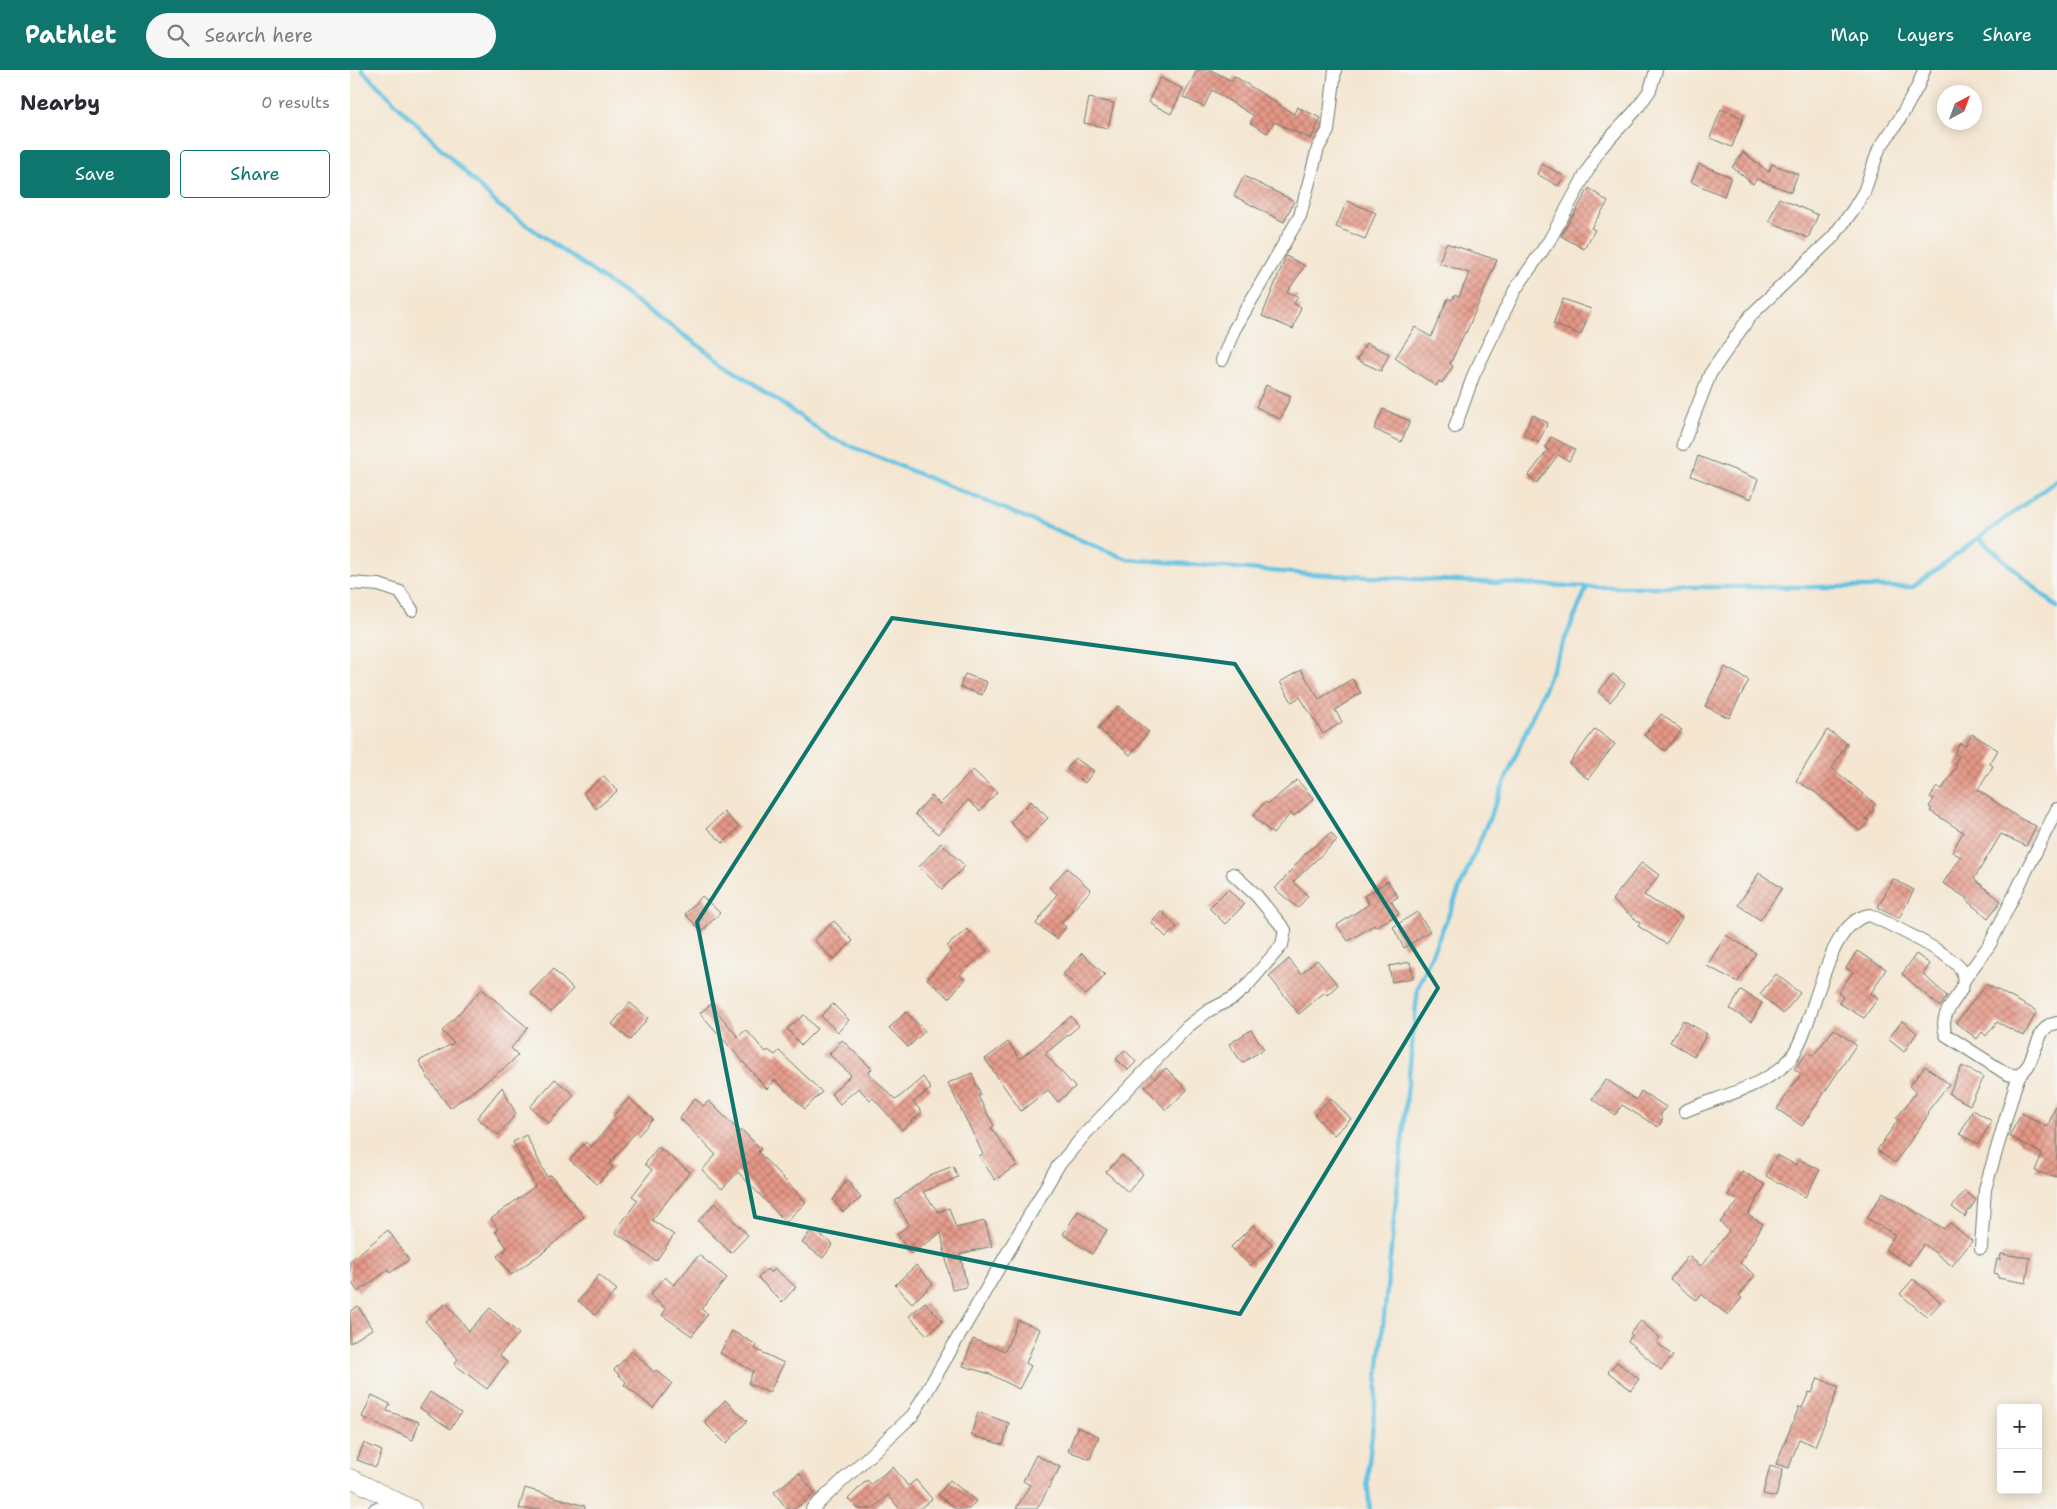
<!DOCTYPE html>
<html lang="en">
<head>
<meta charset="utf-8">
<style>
  :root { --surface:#fff; --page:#f7f7f7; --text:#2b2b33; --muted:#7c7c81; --line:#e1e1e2; --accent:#0f766e }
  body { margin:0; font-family:"Shantell Sans",sans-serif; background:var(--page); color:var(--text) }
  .controls { position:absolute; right:15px; bottom:15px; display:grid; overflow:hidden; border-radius:5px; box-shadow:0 2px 12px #0003 }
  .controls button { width:45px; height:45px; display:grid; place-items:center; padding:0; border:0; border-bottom:1px solid var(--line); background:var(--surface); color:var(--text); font:25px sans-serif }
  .compass { position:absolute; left:1587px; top:15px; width:45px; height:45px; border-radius:50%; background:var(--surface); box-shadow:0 2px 12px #0003; rotate:41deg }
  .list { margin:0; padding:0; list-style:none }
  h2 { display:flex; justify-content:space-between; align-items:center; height:65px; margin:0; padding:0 20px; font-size:21px }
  h2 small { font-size:16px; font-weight:400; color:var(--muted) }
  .actions { display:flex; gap:10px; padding:15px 20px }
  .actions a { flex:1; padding:11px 0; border:1px solid var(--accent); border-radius:5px; text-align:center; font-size:18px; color:var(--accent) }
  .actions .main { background:var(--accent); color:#fff }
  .icon { flex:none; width:28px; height:28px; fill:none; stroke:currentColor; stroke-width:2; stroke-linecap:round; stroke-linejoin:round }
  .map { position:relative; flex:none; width:1707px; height:1439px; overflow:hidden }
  header { display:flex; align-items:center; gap:30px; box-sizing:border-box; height:70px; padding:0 25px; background:var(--accent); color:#fff }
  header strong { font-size:24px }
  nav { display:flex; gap:28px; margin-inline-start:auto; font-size:18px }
  .search { width:350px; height:45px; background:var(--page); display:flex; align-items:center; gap:12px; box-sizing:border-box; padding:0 18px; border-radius:28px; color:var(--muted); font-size:19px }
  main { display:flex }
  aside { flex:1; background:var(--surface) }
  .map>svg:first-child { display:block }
</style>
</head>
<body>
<header>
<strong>Pathlet</strong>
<div class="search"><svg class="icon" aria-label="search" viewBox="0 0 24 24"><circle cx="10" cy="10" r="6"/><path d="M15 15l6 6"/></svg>Search here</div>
<nav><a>Map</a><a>Layers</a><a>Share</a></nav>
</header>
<main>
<aside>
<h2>Nearby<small>0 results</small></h2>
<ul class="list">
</ul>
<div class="actions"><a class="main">Save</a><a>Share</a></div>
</aside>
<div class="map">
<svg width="1707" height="1439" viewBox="0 0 1707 1439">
  <defs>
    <pattern id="building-cross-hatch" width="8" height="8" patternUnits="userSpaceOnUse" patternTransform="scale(1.25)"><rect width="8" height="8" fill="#e69887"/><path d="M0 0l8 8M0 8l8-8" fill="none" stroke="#ba7d6f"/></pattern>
  </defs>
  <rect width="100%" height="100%" fill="#f6f6f2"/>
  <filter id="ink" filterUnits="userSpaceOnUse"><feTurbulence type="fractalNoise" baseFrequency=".02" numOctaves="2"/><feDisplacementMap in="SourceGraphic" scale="10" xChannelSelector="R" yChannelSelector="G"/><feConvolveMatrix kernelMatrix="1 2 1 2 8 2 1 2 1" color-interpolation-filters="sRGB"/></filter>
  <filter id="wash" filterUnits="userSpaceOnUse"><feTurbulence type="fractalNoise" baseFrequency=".0096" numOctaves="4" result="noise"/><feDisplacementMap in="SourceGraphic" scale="20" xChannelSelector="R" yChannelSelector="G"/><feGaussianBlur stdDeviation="1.12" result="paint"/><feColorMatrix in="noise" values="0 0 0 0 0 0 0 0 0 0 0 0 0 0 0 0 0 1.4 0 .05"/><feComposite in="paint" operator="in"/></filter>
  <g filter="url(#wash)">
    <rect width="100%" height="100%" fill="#f4e6d1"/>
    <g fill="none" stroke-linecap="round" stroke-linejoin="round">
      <path stroke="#63c3e1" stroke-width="4.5" d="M12 0 148 135 481 368 777 489 957 504 1237 517H1563L1707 410
        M1629 468 1707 537
        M1020 1439 1017 1412 1068 917 1237 517"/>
    </g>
    <g id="blocks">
      <path fill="url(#building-cross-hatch)" d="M847 0H861L882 11 884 6 944 44 947 37 971 48 961 69 924 52 917 63 900 53 904 46 862 20 854 37 833 27Z
        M810 8 833 19 821 44 798 32Z
        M739 28 764 33 758 58 734 53Z
        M1371 39 1393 48 1382 77 1360 68Z
        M1393 82 1419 102 1422 94 1448 104 1441 122 1407 109 1403 114 1382 97Z
        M1192 94 1214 106 1208 116 1187 104Z
        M1349 94 1381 107 1374 126 1341 112Z
        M894 106 944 131 934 152 884 126Z
        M1239 118 1258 132 1241 158 1245 160 1234 179 1211 166Z
        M1429 128 1468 145 1458 168 1419 151Z
        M997 131 1026 143 1015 169 986 157Z
        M1096 173 1147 190 1116 263 1115 262 1100 294 1103 296 1092 313 1089 311 1086 316 1045 288 1065 257 1081 267 1098 228 1102 230 1105 225 1109 227 1119 203 1089 193Z
        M936 186 955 196 937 222 948 226 944 234 951 237 943 259 912 246Z
        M1213 229 1241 239 1231 265 1203 254Z
        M1016 273 1039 284 1031 301 1007 290Z
        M916 315 941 326 930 349 906 337Z
        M1033 339 1060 351 1051 372 1024 359Z
        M1183 345 1198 353 1188 373 1173 364Z
        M1201 367 1225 379 1219 391 1208 385 1187 413 1178 406 1198 380 1195 378Z
        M1348 386 1408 409 1401 429 1341 406Z
        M1375 597 1399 610 1379 648 1355 636Z
        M951 600 969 629 1002 609 1011 623 985 640 992 652 973 664 950 627 942 632 930 612Z
        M615 604 637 612 632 625 610 617Z
        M1263 604 1275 614 1260 632 1248 622Z
        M768 636 799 662 780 685 748 658Z
        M1311 644 1332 660 1315 681 1294 665Z
        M1245 659 1265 674 1238 709 1219 694Z
        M1477 660 1497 673 1482 698 1525 734 1522 738 1524 739 1516 749 1519 751 1510 761 1465 722 1446 711Z
        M1622 664 1648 680 1640 694 1643 696 1628 720 1669 748 1686 756 1676 776 1651 764 1624 809 1651 831 1638 848 1617 831 1618 829 1593 813 1611 787 1602 782 1613 762 1580 741 1582 739 1579 737 1584 729 1580 727 1587 717 1592 719 1607 696 1604 694 1609 686 1604 683 1610 673 1615 676Z
        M725 688 744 701 735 713 717 699Z
        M623 700 647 722 630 741 618 730 588 764 565 744 581 726 590 734Z
        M254 706 267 721 246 739 233 723Z
        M947 710 964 729 944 746 941 743 923 764 903 746 915 732 918 734Z
        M681 731 698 748 677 769 660 752Z
        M374 742 389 757 373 773 357 758Z
        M981 763 987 770 943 812 958 826 948 838 925 819 956 783Z
        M591 773 615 796 592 819 569 797Z
        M1292 792 1309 805 1294 825 1332 848 1316 874 1288 856 1290 853 1262 830Z
        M717 798 741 820 711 853 716 857 707 869 686 854 707 824 699 817Z
        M1409 803 1432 818 1410 850 1388 835Z
        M1543 809 1564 820 1549 848 1528 837Z
        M1038 811 1048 827 1041 831 1049 844 1025 857 1024 855 998 871 987 855 1019 834 1014 826Z
        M878 819 894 835 875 854 859 838Z
        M352 826 370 843 352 861 335 844Z
        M811 841 827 857 816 867 801 852Z
        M1067 842 1080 861 1054 878 1043 857Z
        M484 851 503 871 483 890 464 870Z
        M617 859 637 881 610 905 615 909 599 928 577 909 601 881 597 876Z
        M1376 865 1406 883 1388 912 1357 896Z
        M1507 881 1536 899 1521 923 1528 928 1514 948 1489 933 1493 927 1488 923 1503 902 1496 898Z
        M732 883 755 905 736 925 713 904Z
        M1566 884 1580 894 1573 904 1597 926 1590 937 1552 904Z
        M939 889 951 904 967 890 988 915 977 925 975 922 949 944 919 906Z
        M1060 892 1063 908 1042 912 1039 896Z
        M203 899 223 919 201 942 180 923Z
        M1426 904 1450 923 1433 944 1410 924Z
        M1636 914 1687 941 1674 966 1647 952 1636 966 1632 962 1627 969 1606 953Z
        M132 919 178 958 161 978 168 985 157 996 100 1038 78 1008 69 991 104 973 92 961Z
        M1391 920 1412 933 1401 952 1380 939Z
        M280 933 298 948 280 970 262 954Z
        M361 934 388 967 396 960 416 982 418 980 425 985 429 981 472 1022 455 1039 425 1010 417 1019 350 943Z
        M483 934 499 950 488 962 471 946Z
        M556 942 575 961 558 977 539 958Z
        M454 945 467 959 451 975 437 959Z
        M721 946 729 956 695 984 725 1017 708 1032 698 1020 671 1041 635 989 658 972 670 989Z
        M1333 950 1357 964 1344 986 1320 972Z
        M1552 951 1567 963 1554 982 1538 969Z
        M1484 959 1506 975 1452 1056 1427 1039 1451 1004 1444 999 1458 982 1463 986Z
        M901 960 914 979 892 993 879 974Z
        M492 970 522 999 518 1003 546 1030 573 1007 581 1019 563 1032 572 1042 552 1060 523 1028 520 1030 508 1018 490 1034 481 1024 501 1005 479 984Z
        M775 980 786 992 778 1000 766 989Z
        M1575 996 1599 1014 1577 1042 1579 1044 1545 1093 1527 1080 1548 1050 1546 1049 1566 1022 1559 1016Z
        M1612 996 1634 1007 1620 1035 1599 1024Z
        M816 998 837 1020 816 1040 795 1017Z
        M622 1003 631 1025 628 1026 644 1056 641 1058 667 1095 645 1110 629 1086 633 1084 598 1013Z
        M205 1009 224 1025 199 1053 180 1037Z
        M1256 1009 1286 1030 1291 1021 1316 1037 1310 1046 1313 1049 1308 1057 1272 1035 1265 1045 1242 1029Z
        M152 1017 166 1044 148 1065 127 1048Z
        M279 1028 303 1049 287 1067 284 1064 259 1094 263 1097 247 1114 220 1090 236 1072 241 1077 266 1048 263 1046Z
        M345 1028 353 1036 359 1031 390 1062 392 1060 411 1079 408 1082 456 1132 436 1152 388 1102 372 1119 352 1100 366 1085 330 1048Z
        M981 1028 1001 1049 984 1065 964 1045Z
        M1707 1034V1107L1685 1101 1692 1084 1659 1066 1672 1043 1697 1057Z
        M1623 1040 1642 1051 1628 1074 1610 1064Z
        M176 1065 197 1107 201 1105 234 1147 196 1180 161 1205 147 1186 157 1178 145 1161 148 1159 141 1149 185 1116 163 1072Z
        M308 1077 340 1102 302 1150 324 1165 306 1191 265 1162 288 1130 282 1126 302 1100 295 1094Z
        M772 1085 793 1104 778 1122 756 1102Z
        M1427 1085 1446 1095 1449 1089 1470 1100 1455 1127 1416 1106Z
        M603 1096 608 1107 573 1122 588 1142 599 1138 606 1158 635 1151 642 1176 610 1184 617 1217 602 1220 591 1163 561 1184 547 1164 559 1155 545 1131 580 1105Z
        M1392 1101 1415 1115 1398 1145 1413 1154 1390 1193 1405 1205 1389 1226 1392 1228 1378 1245 1351 1224 1346 1230 1320 1209 1338 1186 1351 1196 1379 1161 1370 1152 1389 1131 1378 1125Z
        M497 1110 511 1128 493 1142 483 1130Z
        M1615 1121 1626 1130 1615 1147 1602 1137Z
        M1533 1122 1594 1159 1600 1153 1622 1171 1602 1196 1574 1174 1559 1195 1535 1179 1545 1165 1517 1148Z
        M365 1133 398 1165 381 1183 348 1151Z
        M728 1141 757 1160 742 1184 713 1164Z
        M903 1155 922 1174 901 1196 881 1177Z
        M462 1159 483 1174 473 1188 452 1173Z
        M38 1160 59 1190 40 1203 38 1200 8 1222 0 1210V1191Z
        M1651 1184 1680 1188 1676 1213 1648 1208V1204L1644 1203 1647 1189 1650 1190Z
        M349 1185 377 1208 351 1239 358 1244 342 1266 312 1245 316 1239 300 1225 315 1207 324 1215Z
        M566 1195 583 1214 562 1233 545 1215Z
        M417 1199 421 1203 425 1199 446 1217 432 1232 408 1208Z
        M249 1205 267 1220 245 1245 228 1231Z
        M1563 1209 1591 1232 1577 1247 1550 1224Z
        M575 1232 592 1251 577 1265 559 1246Z
        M96 1233 119 1261 140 1238 169 1264 149 1285 157 1292 137 1319 104 1294 108 1289 75 1251Z
        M8 1236 22 1259 0 1273V1241Z
        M668 1250 690 1259 676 1293 681 1296 669 1319 640 1304 613 1296 623 1269 655 1281Z
        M1291 1251 1310 1268 1306 1272 1323 1286 1311 1300 1278 1271 1282 1265 1280 1263Z
        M382 1261 407 1275 405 1279 434 1293 419 1323 398 1313 403 1301 370 1283Z
        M282 1281 304 1302 306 1300 322 1313 303 1338 274 1315 276 1312 264 1300Z
        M1267 1292 1289 1309 1281 1320 1258 1302Z
        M1468 1308 1489 1317 1465 1376 1449 1369 1439 1398 1426 1394 1449 1337 1452 1338 1459 1322 1462 1323Z
        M80 1322 111 1343 100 1359 70 1338Z
        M22 1325 40 1334 37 1341 69 1352 63 1370 12 1347Z
        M375 1330 397 1351 376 1374 354 1352Z
        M628 1342 659 1353 653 1375 621 1365Z
        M727 1357 749 1366 740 1389 718 1381Z
        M14 1373 32 1381 26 1397 7 1390Z
        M686 1385 710 1397 687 1439H666L680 1415 673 1411Z
        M1420 1396 1433 1400 1426 1427 1413 1424Z
        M543 1397 558 1416 566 1410 582 1429 569 1439H550L538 1425 523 1439H508L498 1429 517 1410 521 1414Z
        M449 1403 465 1424 445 1439H437L424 1422Z
        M600 1410 626 1431 619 1439H606L588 1425Z
        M175 1418 235 1436 234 1439H169Z"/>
    </g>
  </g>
  <g filter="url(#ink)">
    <use href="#blocks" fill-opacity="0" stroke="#6a786b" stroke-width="1"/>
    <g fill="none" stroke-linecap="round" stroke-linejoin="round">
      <defs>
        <path id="street" d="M872 290 884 260 950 146 968 78 978 61 985 0
          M1105 357 1124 304 1165 220 1199 171 1249 80 1286 40 1300 20 1306 0
          M1333 374 1360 304 1401 245 1483 167 1503 140 1514 122 1529 79 1549 50 1568 16 1574 0
          M0 513 29 515 50 522 62 540
          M1614 910 1640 874 1707 739
          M1335 1041C1365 1028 1420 1015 1440 989 1466 956 1475 850 1520 845 1539 854 1604 885 1612 901 1614 907 1614 915 1611 920 1602 935 1589 946 1596 965L1657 1004 1669 1006
          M1631 1178 1635 1119 1665 1017 1669 1006 1678 996 1692 962 1699 955 1707 953
          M25 1439 55 1435
          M462 1439 563 1345 708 1096 736 1063 837 957 858 941 883 928 895 918 932 875 935 860 906 825 883 804"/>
        <path id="secondary" d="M0 1408 62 1439"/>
      </defs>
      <use href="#street" stroke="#6a786b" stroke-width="14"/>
      <use href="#secondary" stroke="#6a786b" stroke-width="19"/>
      <use href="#street" stroke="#fff" stroke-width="12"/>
      <use href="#secondary" stroke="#fff" stroke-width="18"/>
    </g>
  </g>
  <path fill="none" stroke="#0f766e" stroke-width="4" stroke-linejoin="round" d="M542 548 885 594 1088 918 890 1244 405 1147 347 852Z"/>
</svg>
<div class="controls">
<button>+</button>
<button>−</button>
</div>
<svg class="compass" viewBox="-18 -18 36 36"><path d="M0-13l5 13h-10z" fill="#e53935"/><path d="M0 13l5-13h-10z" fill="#7c7c81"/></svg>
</div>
</main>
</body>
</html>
